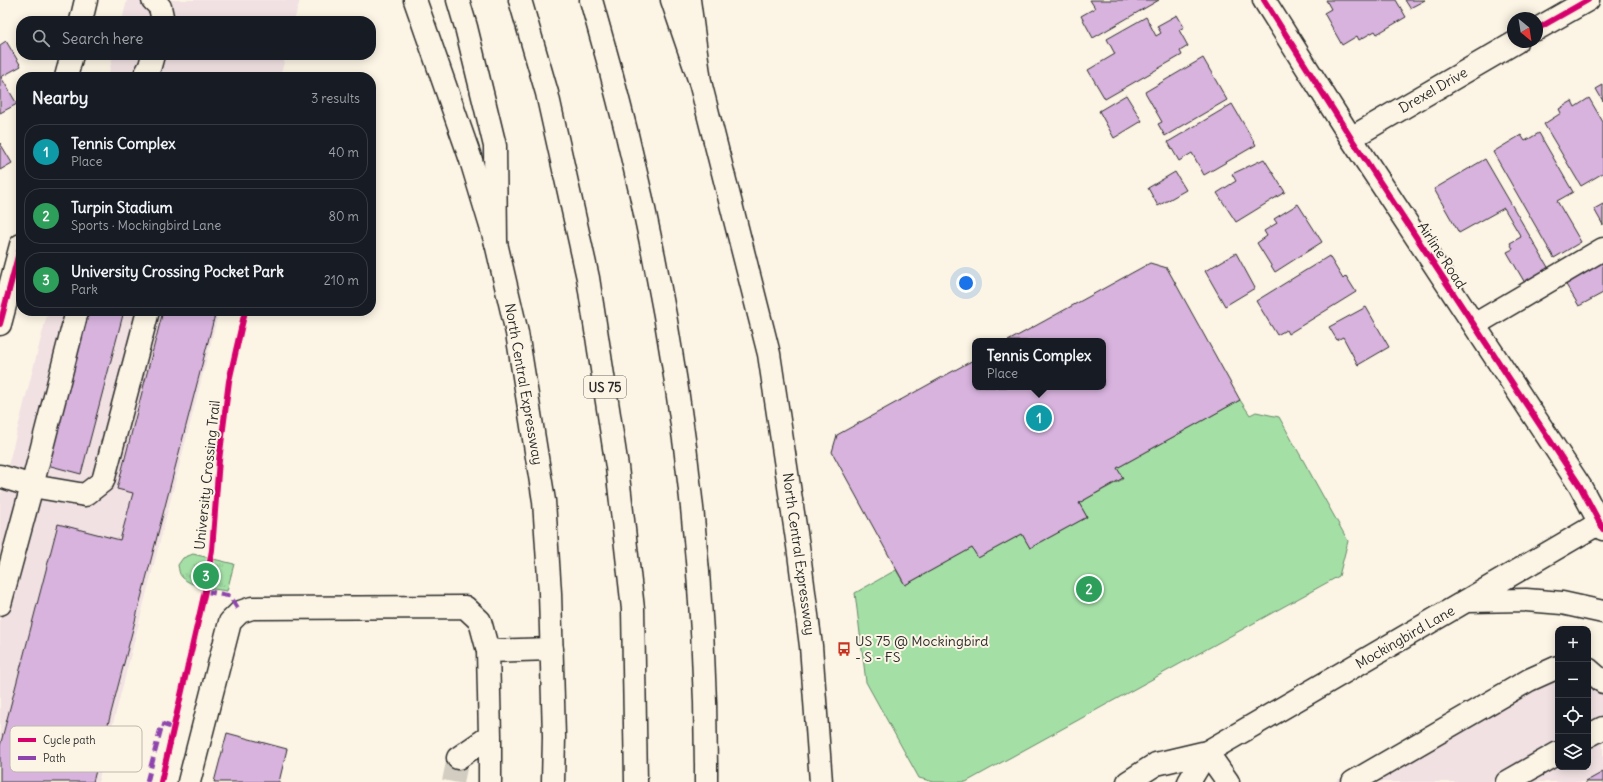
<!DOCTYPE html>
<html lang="en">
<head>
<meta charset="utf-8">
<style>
  :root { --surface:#171b24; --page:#20242c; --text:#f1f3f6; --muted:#9ea1a6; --line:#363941; --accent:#0b8043 }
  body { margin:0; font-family:Delius,sans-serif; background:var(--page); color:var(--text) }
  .controls { position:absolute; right:12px; bottom:12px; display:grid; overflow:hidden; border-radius:8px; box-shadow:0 2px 10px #0003 }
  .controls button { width:36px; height:36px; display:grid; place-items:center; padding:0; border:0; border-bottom:1px solid var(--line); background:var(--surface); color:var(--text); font:20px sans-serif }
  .compass { position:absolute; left:1507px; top:12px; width:36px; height:36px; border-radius:50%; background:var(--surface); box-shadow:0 2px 10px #0003; rotate:150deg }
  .you { position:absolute; left:966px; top:283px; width:14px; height:14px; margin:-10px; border:3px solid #fff; border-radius:50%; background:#1a73e8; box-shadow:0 0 0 6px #1a73e833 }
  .badge { display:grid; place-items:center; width:26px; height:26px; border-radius:50%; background:var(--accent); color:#fff; font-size:13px; font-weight:700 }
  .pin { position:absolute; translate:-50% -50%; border:2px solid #fff; box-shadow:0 1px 4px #0006 }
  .popup { position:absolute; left:972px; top:338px; width:134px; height:52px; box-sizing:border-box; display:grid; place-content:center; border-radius:8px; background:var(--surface); filter:drop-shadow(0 1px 3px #0005); font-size:13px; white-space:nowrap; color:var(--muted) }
  .popup b { font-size:15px; color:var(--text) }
  .popup::after { content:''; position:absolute; left:50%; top:100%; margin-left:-8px; border:8px solid transparent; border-top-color:var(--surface) }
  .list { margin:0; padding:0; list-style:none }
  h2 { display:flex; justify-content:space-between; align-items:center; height:52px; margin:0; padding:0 16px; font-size:17px }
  h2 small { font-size:13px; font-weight:400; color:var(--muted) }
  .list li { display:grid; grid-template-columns:26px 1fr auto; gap:12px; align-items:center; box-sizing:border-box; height:56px; margin:0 8px 8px; padding:0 8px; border:1px solid var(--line); border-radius:16px }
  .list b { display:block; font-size:15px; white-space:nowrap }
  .list p { margin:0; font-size:13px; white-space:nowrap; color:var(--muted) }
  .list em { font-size:13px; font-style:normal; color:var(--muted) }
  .icon { flex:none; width:22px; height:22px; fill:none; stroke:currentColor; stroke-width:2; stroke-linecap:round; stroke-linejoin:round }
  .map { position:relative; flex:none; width:1603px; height:782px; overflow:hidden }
  .search { position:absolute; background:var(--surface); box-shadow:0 2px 10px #0003; left:16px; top:16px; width:360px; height:44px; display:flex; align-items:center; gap:10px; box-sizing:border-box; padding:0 14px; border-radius:16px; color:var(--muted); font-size:15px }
  .panel { position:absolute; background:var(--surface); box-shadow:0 2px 10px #0003; left:16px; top:72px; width:360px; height:244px; border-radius:16px }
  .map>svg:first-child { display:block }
</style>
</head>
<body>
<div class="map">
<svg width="1603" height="782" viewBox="0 0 1603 782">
  <defs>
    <pattern id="grass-tufts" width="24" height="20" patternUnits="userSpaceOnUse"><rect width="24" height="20" fill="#a4e0a6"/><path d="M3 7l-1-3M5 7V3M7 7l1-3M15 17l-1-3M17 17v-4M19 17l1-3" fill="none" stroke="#8dc08f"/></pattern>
  </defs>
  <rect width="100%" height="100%" fill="#fcf5e5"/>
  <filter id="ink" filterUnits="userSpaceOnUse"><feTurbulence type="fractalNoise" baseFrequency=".025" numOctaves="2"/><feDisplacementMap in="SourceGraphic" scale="8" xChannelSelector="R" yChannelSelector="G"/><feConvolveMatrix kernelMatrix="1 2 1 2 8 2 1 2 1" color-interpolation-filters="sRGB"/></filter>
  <g filter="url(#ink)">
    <path fill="#f1e1e3" d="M127 0H300L294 21H122Z
      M113 55H286L280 77H108Z
      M48 311H219L98 782H0V497Z
      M1558 653V767H1588V665L1603 691V782H1334Z"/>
    <path fill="url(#grass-tufts)" stroke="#688668" d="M193 554 234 564 227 591C215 589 190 587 182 577 179 574 179 570 178 565L183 558Z"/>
    <path fill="#a4e0a6" stroke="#688668" d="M1240 400 1250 415 1256 412 1279 417 1348 541 1339 576 966 782H934L919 778 866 682 855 593 896 570 905 585 972 548 978 558 1022 534 1030 548 1087 517 1079 503 1123 479 1117 468Z"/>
    <path fill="#d7b3dd" stroke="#2b2b2b" d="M1090 0H1159L1093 38 1081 16 1095 8Z
      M1326 0H1396L1406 17 1377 34 1375 31 1359 40 1357 36 1342 45 1324 13 1331 9Z
      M1405 0H1425L1410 8Z
      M1177 15 1184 27 1179 30 1188 46 1180 51 1182 55 1105 99 1088 70 1115 54 1107 39 1146 17 1156 36 1161 33 1157 26Z
      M6 41 21 66 1 77 17 104 0 113V45Z
      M1203 58 1227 100 1165 136 1158 124 1162 122 1145 92Z
      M1603 85V101L1596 89Z
      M1126 95 1142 121 1114 138 1099 111Z
      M1589 98 1603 122V173L1581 186 1544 124 1561 113 1559 109 1572 101 1575 107Z
      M1232 104 1256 145 1204 175 1192 153 1179 161 1168 142Z
      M1539 133 1573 192 1557 201 1581 242 1554 258 1493 152 1521 135 1525 141Z
      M0 143 12 163 0 170Z
      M1264 159 1285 192 1236 222 1217 193 1236 181 1232 174Z
      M1485 159 1549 269 1525 283 1507 252 1513 249 1510 243 1521 237 1504 208 1459 233 1434 189Z
      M1175 172 1186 190 1158 206 1148 188Z
      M1298 204 1322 242 1275 272 1257 243 1267 236 1264 231 1277 223 1274 219Z
      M1603 204V225L1594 209Z
      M1236 253 1255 288 1225 306 1205 271Z
      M1329 256 1343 279 1346 276 1356 292 1288 334 1286 330 1277 335 1256 301Z
      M1603 262V293L1579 306 1565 283Z
      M1150 263 1167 268 1240 400 1117 468 1123 478 1079 503 1087 517 1030 548 1022 534 978 558 972 548 905 585 832 452 837 435 975 359V387H1103V341H1008Z
      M1366 307 1389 347 1358 365 1343 337 1337 340 1329 327Z
      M88 311H124L81 474 47 465Z
      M163 311H216L93 782H0V746L58 524 120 540 133 493 117 489Z
      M227 733 287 749 279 782H214Z
      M1603 772V782H1585Z"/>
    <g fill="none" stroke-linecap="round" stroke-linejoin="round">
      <path stroke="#d2cdc0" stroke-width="22" stroke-dasharray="22 11" stroke-linecap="butt" d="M453 782 458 758"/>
      <defs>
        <path id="minor" d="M153 0 160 7 163 21
          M1264 0 1351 138 1580 486 1603 529
          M81 21 86 0
          M1537 29 1588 0
          M66 77 72 55
          M144 77 150 66 153 55
          M1351 138 1516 42
          M0 324 21 245
          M1474 325 1603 249
          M0 476 32 486 77 311
          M0 604 32 486 85 495 103 481 148 311
          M1588 669 1603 682
          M1588 736 1603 728
          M1207 752 1228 782
          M458 758 490 736
          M189 782 230 622 240 612 252 608 465 607 480 621 488 651
          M490 782V736L488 651 552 649
          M1353 782 1529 680 1558 667
          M1507 782 1558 753"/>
        <path id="major" d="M415 0 470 157 496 243 517 333 544 501 550 593 554 737 553 782
          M689 0 700 82 769 354 798 546 811 646 821 782
          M1468 601 1526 600 1562 603 1603 612
          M1128 782 1156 764 1207 752 1603 521
          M1189 782 1207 752"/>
        <path id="highway" d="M458 0 466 27 495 146 496 243
          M520 0 547 93 588 278 617 467 633 609 636 782
          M591 0C665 254 707 517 706 782
          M672 0 700 82"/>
      </defs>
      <use href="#minor" stroke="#2b2b2b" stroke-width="25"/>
      <use href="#major" stroke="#2b2b2b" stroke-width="25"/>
      <use href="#highway" stroke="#2b2b2b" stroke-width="25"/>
      <use href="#minor" stroke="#fcf5e5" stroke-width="22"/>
      <use href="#major" stroke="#fcf5e5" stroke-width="22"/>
      <use href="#highway" stroke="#fcf5e5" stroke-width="22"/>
      <path stroke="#8e44ad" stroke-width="5" stroke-dasharray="10 5" stroke-linecap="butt" d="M205 591 230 596 240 612
        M147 782 162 724 174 728"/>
      <defs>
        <path id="cycleway" d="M1264 0 1351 138 1580 486 1603 529
          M1537 29 1588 0
          M0 324 21 245
          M161 782 205 591 212 550 219 460 229 381 245 311"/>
      </defs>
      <use href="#cycleway" stroke="#fcf5e5" stroke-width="8"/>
      <use href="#cycleway" stroke="#d6006c" stroke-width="6"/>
    </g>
  </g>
  <defs>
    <symbol id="bus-bare" viewBox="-9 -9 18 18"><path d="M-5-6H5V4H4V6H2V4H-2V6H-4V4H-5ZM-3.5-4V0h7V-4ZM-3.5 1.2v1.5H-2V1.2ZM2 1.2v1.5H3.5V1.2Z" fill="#c8321e" stroke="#fcf5e5" stroke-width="2.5" paint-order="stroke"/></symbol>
  </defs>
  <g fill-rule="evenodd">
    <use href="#bus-bare" x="834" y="639" width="20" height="20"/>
  </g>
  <g text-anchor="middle" stroke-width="4" stroke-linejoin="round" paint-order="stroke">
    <rect fill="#fcf5e5" stroke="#6a6863" stroke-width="1" x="584" y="376" width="42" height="22" rx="3"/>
    <g font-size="13" font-weight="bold" fill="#2b2b2b">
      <text x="605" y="392">US 75</text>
    </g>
    <g font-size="14" fill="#2b2b2b" stroke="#fcf5e5">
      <text transform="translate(1433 90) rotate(-30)" y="5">Drexel Drive</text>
      <text transform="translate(1442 255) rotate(57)" y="5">Airline Road</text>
      <text transform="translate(524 384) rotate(80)" y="5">North Central Expressway</text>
      <text transform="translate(207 475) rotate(-84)" y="5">University Crossing Trail</text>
      <text transform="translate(799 554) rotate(82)" y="5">North Central Expressway</text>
      <text transform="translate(1405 637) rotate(-30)" y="5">Mockingbird Lane</text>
    </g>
    <g font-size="14" fill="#2b2b2b" stroke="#fcf5e5" text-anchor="start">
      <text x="855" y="646">US 75 @ Mockingbird<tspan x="855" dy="16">- S - FS</tspan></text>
    </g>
  </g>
  <rect x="10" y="726" width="132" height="46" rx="6" fill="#fcf5e5" stroke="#bdb8ad" stroke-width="1"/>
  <rect x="18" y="738" width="18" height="4" fill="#d6006c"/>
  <rect x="18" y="756" width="18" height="4" fill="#8e44ad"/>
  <g font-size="11" fill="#2b2b2b">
    <text x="43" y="744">Cycle path</text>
    <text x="43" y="762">Path</text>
  </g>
</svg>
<div class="controls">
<button>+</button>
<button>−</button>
<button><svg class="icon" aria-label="locate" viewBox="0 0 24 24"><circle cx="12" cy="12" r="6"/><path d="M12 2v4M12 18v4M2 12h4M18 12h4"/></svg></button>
<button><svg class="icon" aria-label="layers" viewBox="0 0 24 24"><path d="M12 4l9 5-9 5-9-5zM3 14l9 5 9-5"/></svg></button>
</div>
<svg class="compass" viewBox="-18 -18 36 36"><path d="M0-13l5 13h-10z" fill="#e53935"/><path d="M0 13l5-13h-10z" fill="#9ea1a6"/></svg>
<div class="you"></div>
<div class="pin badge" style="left:1039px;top:418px;background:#0f9aa8">1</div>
<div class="popup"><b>Tennis Complex</b>Place</div>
<div class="pin badge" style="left:1089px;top:589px;background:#2e9e5b">2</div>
<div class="pin badge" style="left:206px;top:576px;background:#2e9e5b">3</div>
<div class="search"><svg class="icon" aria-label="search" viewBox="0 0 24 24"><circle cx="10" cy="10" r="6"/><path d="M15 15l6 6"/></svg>Search here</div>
<section class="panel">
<h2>Nearby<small>3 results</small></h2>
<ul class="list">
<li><span class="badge" style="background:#0f9aa8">1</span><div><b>Tennis Complex</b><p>Place</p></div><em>40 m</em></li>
<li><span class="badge" style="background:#2e9e5b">2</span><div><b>Turpin Stadium</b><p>Sports · Mockingbird Lane</p></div><em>80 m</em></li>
<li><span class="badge" style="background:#2e9e5b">3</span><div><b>University Crossing Pocket Park</b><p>Park</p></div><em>210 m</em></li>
</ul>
</section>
</div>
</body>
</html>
